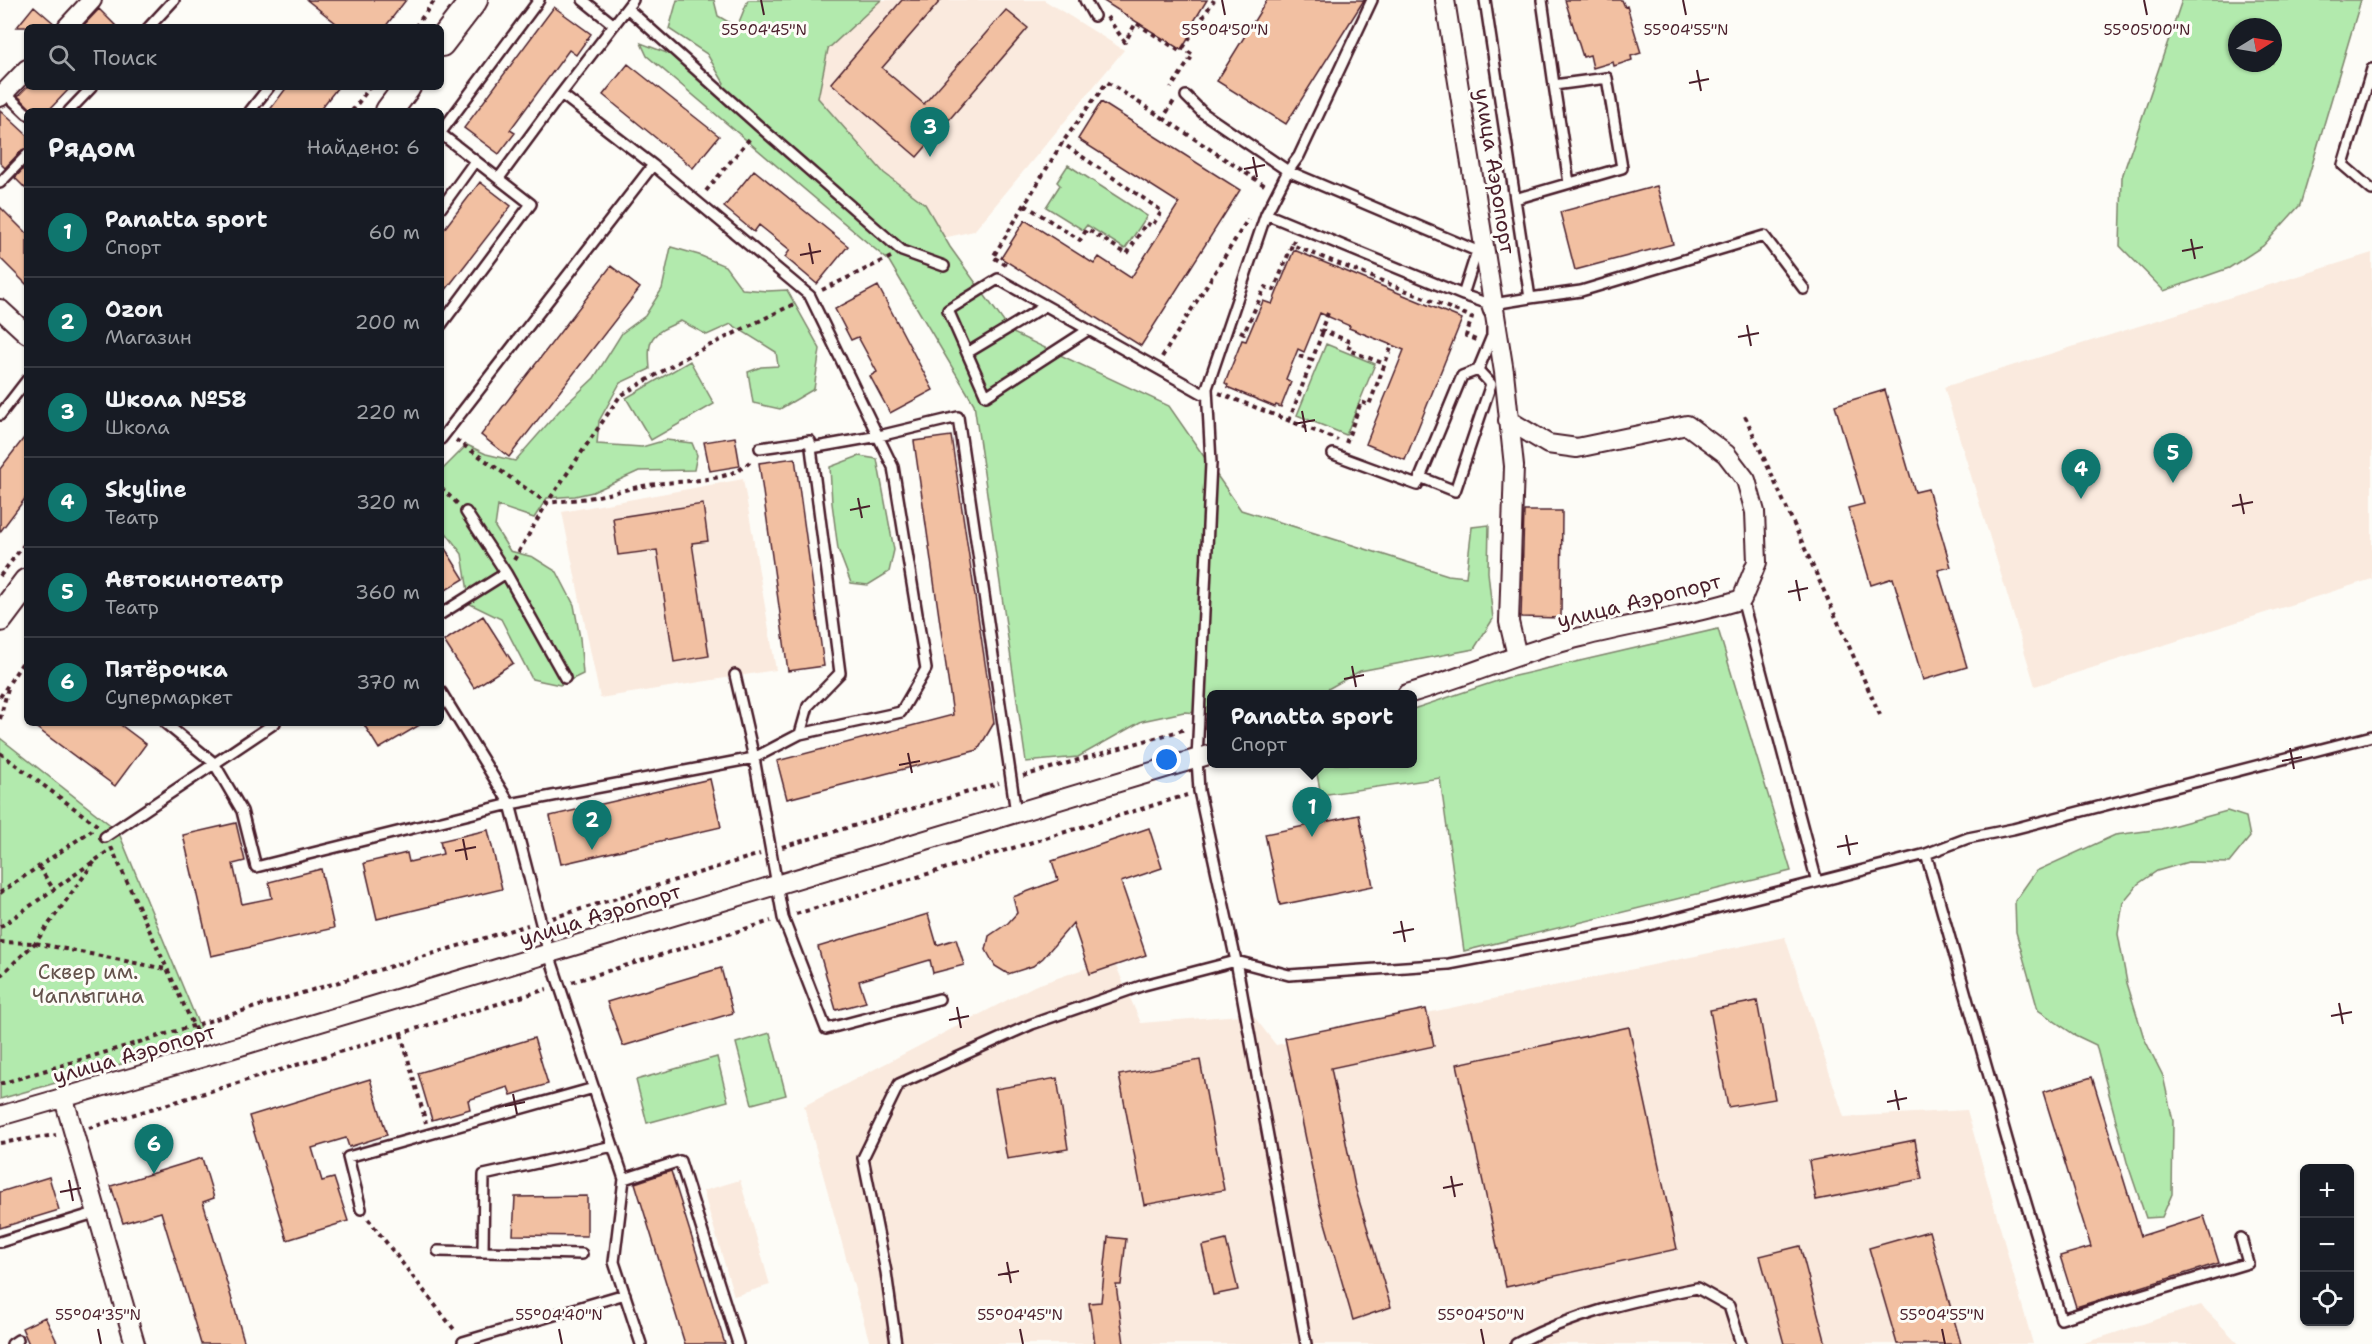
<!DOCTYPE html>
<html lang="ru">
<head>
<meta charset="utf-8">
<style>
  :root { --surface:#171b24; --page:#242831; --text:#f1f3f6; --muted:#9ea1a6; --line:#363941; --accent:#0f766e }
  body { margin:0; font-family:"Shantell Sans",sans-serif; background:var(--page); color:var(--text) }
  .controls { position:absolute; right:18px; bottom:18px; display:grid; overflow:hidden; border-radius:9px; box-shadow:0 2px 4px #0004 }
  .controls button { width:54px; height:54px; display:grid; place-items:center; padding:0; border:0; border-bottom:2px solid var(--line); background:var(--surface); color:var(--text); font:30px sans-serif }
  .compass { position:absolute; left:2228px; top:18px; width:54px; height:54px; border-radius:50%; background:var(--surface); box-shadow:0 2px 4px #0004; rotate:79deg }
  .you { position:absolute; left:1167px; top:760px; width:21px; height:21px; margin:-15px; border:4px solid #fff; border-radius:50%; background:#1a73e8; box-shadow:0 0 0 9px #1a73e833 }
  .badge { display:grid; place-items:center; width:39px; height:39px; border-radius:50%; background:var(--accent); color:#fff; font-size:20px; font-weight:700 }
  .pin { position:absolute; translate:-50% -50px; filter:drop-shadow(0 2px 3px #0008) }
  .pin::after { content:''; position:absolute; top:32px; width:21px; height:18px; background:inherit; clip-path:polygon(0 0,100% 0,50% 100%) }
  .popup { position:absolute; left:1207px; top:690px; width:210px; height:78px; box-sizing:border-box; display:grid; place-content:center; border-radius:9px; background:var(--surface); filter:drop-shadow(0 2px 4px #0005); font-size:20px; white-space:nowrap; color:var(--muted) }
  .popup b { font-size:22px; color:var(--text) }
  .popup::after { content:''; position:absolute; left:50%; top:100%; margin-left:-12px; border:12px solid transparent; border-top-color:var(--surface) }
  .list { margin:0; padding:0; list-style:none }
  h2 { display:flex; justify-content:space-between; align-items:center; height:78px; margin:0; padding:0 24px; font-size:26px }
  h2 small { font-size:20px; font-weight:400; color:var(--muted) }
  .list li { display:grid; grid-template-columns:39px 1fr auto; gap:18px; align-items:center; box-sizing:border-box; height:90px; padding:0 24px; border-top:2px solid var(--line) }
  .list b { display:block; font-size:22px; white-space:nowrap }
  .list p { margin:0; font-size:20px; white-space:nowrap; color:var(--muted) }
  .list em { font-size:20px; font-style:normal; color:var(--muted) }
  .icon { flex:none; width:33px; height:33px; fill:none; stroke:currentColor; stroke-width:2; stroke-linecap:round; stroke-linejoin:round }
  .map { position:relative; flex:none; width:2372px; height:1344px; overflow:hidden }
  .search { position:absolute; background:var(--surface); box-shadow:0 2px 4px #0004; left:24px; top:24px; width:420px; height:66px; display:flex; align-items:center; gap:15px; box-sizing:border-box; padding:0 21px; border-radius:9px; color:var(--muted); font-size:22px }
  .panel { position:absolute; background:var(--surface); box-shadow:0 2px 4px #0004; left:24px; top:108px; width:420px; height:618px; border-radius:9px }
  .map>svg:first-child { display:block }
</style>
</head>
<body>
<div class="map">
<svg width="2372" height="1344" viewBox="0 0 2372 1344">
  <rect width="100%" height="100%" fill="#fdfcf7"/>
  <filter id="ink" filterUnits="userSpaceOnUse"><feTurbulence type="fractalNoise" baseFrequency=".0167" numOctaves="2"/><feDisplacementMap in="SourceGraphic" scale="12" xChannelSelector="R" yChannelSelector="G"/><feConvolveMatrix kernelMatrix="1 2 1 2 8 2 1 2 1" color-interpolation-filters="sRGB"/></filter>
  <g filter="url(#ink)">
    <path fill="#faeade" d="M800 0H1044L1124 50 974 231 917 244 743 82Z
      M2372 253V579L2035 686 1944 387Z
      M743 479 776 670 600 698 562 512Z
      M1785 937 1844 1117 1967 1110 2033 1344H870L804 1106 1034 986 1113 959 1141 1023 1252 1014 1276 1045Z
      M740 1180 770 1285 734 1296 703 1191Z
      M2201 1305 2239 1344H2081Z"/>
    <path fill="#b2eaad" stroke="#7e846c" stroke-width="1.5" fill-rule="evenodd" d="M677 0H714L718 16 737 27 748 0H881L828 49 818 98 884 173 925 204 950 247 1011 332 1169 406 1241 510 1448 575 1466 577 1472 527 1489 525 1488 572 1493 619 1474 649 1360 671 1319 694H1212L1211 714 1184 712 1142 721 1078 757 1026 762 974 404 889 261 647 56 641 43 672 55 716 93 724 83 707 54 669 29Z
      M2182 0H2361L2300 205 2263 246 2229 268 2164 291 2120 246 2122 177ZM2237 27H2273V63H2237Z
      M1068 165 1147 216 1125 249 1087 225 1083 230 1046 207 1060 185 1057 182Z
      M671 247 699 255 725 266 742 289 767 291 787 290 820 349 814 389 780 409 753 403 748 372 761 367 778 366 776 352 731 324 707 335 681 321C652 334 647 335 650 369L620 383 599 421 597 444 642 447 666 440 692 443 697 455 694 470 639 471 593 492 575 496 547 498 534 518 498 506 495 527 510 551 533 557 557 572 574 605 580 638 583 674 560 685 532 679 501 619 470 604 462 554 441 526V471L467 445 486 454 515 461 559 411 594 378 622 333 645 316 662 289Z
      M1326 344 1375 364 1346 435 1297 415Z
      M690 361 714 404 651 440 626 398Z
      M859 456 877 459 894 550 889 572 868 585 851 583 838 549 832 503 830 467Z
      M1718 629 1791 871 1464 951 1440 778 1321 795 1315 764H1412L1413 709 1506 678Z
      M0 738 118 831 205 1040 0 1099Z
      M2227 811 2246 817 2250 837 2229 863 2188 862 2157 871 2138 884 2123 902 2118 934 2127 983 2144 1038 2163 1076 2173 1121 2172 1194 2162 1217 2146 1218 2127 1162 2096 1045 2075 1035 2038 1010 2016 932 2015 901 2036 871 2115 835 2161 829Z
      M770 1033 786 1095 752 1104 736 1043Z
      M717 1057 728 1101 647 1123 636 1080Z"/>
    <path fill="#f2c0a2" stroke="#4a1f2b" stroke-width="1.5" d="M307 0H406L385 27H341Z
      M902 0H941L882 68 924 104 1006 10 1028 28 917 157 831 83Z
      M1102 0H1207L1188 31 1192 33 1181 50Z
      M1267 0H1364L1286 124 1217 81Z
      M1565 0H1622L1625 7 1627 6 1641 53 1631 56 1632 60 1614 66 1613 62 1593 68 1590 55 1583 57Z
      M34 6 56 25V27H17Z
      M554 7 591 34 576 55 569 50 510 130 515 133 499 154 464 128Z
      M99 9 117 27H82Z
      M628 64 719 136 693 168 603 95Z
      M27 87H71L48 111H33L18 96Z
      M287 87H338L319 111H269Z
      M1101 102 1240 190 1141 346 1001 258 1025 220 1094 264 1099 257 1131 278 1179 203 1078 139Z
      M0 110 27 135V148L22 150 5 168 0 163Z
      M27 165V190L15 178Z
      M754 170 848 246 817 284 785 257 790 250 759 225 754 232 724 207Z
      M480 182 511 206 441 296V233Z
      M1657 186 1673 244 1575 270 1560 212Z
      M0 207 27 234V285L0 258Z
      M1294 250 1462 319 1405 460 1366 444 1404 350 1349 328 1350 326 1320 313 1304 352 1298 349 1286 379 1291 382 1281 407 1276 405 1275 407 1227 387 1228 385 1225 383 1242 340 1246 341 1263 301 1272 304Z
      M611 266 640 288 509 457 481 435Z
      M878 286 933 390 890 413 870 376 877 372 858 337 851 340 835 309Z
      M1885 390 1915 492 1928 489 1951 567 1938 570 1967 667 1923 680 1893 578 1871 585 1848 508 1864 504 1835 405Z
      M27 434V496L0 532V469Z
      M951 436 994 723 978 750 787 799 777 761 953 715 914 441Z
      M735 437 740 466 710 471 704 442Z
      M795 458 824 666 788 671 759 463Z
      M703 504 708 541 692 543 709 656 674 662 657 550 618 555 613 518Z
      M1524 511H1562L1561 618 1521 617Z
      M441 542 464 579 441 593Z
      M483 616 513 663 474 688 444 641Z
      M30 723H118L146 744 115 786Z
      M363 723H423L379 749Z
      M710 779 721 827 561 864 550 816Z
      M1359 815 1373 886 1280 905 1265 834Z
      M236 823 245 861 233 864 242 904 272 898 269 882 321 869 334 928 211 956 183 835Z
      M1149 828 1162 868 1121 882 1146 955 1090 974 1073 923 1043 958 1033 966 1008 974 995 966 986 950 989 936 1008 923 1017 913 1013 897 1058 880 1052 861Z
      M488 830 502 889 377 919 364 863 407 853 409 862 443 854 440 841Z
      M928 914 937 945 956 939 964 965 933 973 930 960 859 981 866 1002 836 1010 818 947Z
      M721 968 733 1013 623 1046 607 1002Z
      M1757 1001 1775 1099 1728 1107 1710 1010Z
      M1426 1009 1434 1046 1331 1068 1355 1187 1391 1307 1353 1320 1319 1202 1285 1038Z
      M1629 1027 1677 1249 1506 1287 1457 1064Z
      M534 1038 548 1084 511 1095 508 1087 468 1100 470 1109 432 1120 418 1073Z
      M1200 1060 1224 1190 1144 1205 1119 1075Z
      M2092 1077 2141 1236 2204 1216 2219 1263 2076 1307 2060 1256 2091 1247 2043 1092Z
      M1057 1078 1068 1149 1007 1159 995 1089Z
      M370 1079 387 1135 349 1147 346 1138 312 1148 322 1181 334 1178 348 1221 287 1240 249 1116Z
      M1915 1140 1922 1179 1816 1200 1809 1161Z
      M202 1158 214 1198 203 1202 245 1344H201L161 1212 123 1223 111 1186Z
      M671 1171 725 1344H685L635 1183Z
      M49 1177 59 1210 0 1228V1192Z
      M587 1196V1236L513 1235 515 1197Z
      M1929 1231 1961 1344H1897L1869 1248Z
      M1108 1237 1126 1239 1121 1285H1116L1124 1344H1095L1089 1303 1101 1302Z
      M1226 1240 1238 1290 1213 1295 1202 1246Z
      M1800 1246 1826 1344H1784L1760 1256Z
      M45 1317 58 1344H29L22 1328Z"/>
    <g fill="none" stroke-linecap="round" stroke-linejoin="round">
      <defs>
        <path id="lane" d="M583 0 614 25
          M1085 0 1094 16
          M1485 0 1515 199
          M1542 0 1554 85
          M627 8 760 127 902 251 944 266
          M149 27 174 0
          M2372 69 2343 165 2372 190
          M4 92 27 114
          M561 94 633 0
          M1186 96 1203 113 1288 171 1477 251 1463 295 1266 214
          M69 111 92 87
          M250 111 269 87
          M441 132 539 0
          M441 134 531 204 441 325
          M653 165 810 296 893 467 926 669 901 712 800 734 754 758 735 675
          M0 183 27 155
          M441 208 475 161
          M1463 295 1486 303 1489 312
          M1530 298 1581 291 1764 236 1804 289
          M1493 304 1530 298 1515 199 1622 168 1607 78 1554 85 1569 183
          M1088 330 986 396 948 310 998 279 1207 396
          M967 353 1045 306
          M0 415 27 380
          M441 439 653 165 561 94 499 178
          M760 448 810 441 811 448 840 673 808 706 800 734
          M811 448 879 436 958 417 1016 813
          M1333 454 1417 485 1462 376 1478 370 1492 336V328
          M1420 477 1455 491 1491 384 1478 370
          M466 512 506 573 565 678
          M1742 599 1817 882
          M441 614 506 573
          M441 692 510 804 549 954 624 1179 680 1161 738 1344
          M165 723 214 763 242 811 256 867 510 804 754 758 783 918 826 1029 939 999
          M105 837 275 723
          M1926 854 1968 838 2013 829 2372 736
          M624 1179 614 1262 641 1344
          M361 1209 348 1157 594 1088
          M0 1242 98 1212
          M438 1251 483 1252
          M582 1254 483 1252 484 1175 613 1146
          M12 1344 18 1340
          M464 1344 463 1342 625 1294
          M896 1344 886 1272 863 1158 899 1084 1032 1024 1144 985 1236 961 1289 975 1449 964 1634 929 1926 854 2010 1150 2061 1319 2248 1263 2241 1238
          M1306 1344 1236 961 1199 791 1197 759 1211 463 1207 388 1266 214 1288 171 1299 156 1372 0
          M1516 1344C1572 1314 1635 1300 1697 1288L1729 1306 1741 1344"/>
        <path id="street" d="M1445 0 1504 372 1514 466 1509 622 1517 656
          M67 27 92 0
          M0 97 27 69
          M0 309 27 334
          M1407 694C1466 677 1522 651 1581 637 1635 623 1690 616 1742 599L1757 562 1755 512 1746 480 1726 454 1687 425 1577 448 1548 444 1508 420
          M64 1099 135 1344
          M0 1116 207 1056 1212 754"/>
        <path id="secondary" d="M441 43 474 0
          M389 111 407 87
          M0 618 27 582"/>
      </defs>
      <use href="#lane" stroke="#4a1f2b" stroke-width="14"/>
      <use href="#street" stroke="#4a1f2b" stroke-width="22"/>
      <use href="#secondary" stroke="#4a1f2b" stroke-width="30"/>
      <path stroke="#4a1f2b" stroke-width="4" stroke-dasharray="4.5 4.5" stroke-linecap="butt" d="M1107 17 1125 42 1136 23 1181 52 1183 48 1193 55 1171 88
        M415 27 435 0
        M1183 48 1214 0
        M352 111 370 87
        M1163 118 1267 187
        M706 191 751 137
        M1025 205 1080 240 1087 229 1127 254 1146 223 1152 226 1162 211 1062 143
        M1294 240 1292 245 1472 317 1466 336 1476 340
        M1006 265 993 257 1062 143 1107 82 1163 118 1174 101
        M822 290 891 257
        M1328 313 1321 330 1351 342 1348 350 1385 364
        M1240 331 1244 333 1265 287 1274 290 1292 245
        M1299 356 1312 360
        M1162 357 1248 219
        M1219 393 1338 440
        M1745 416 1880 715
        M1289 421 1323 331
        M456 440 547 503C561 501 575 500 588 498 611 494 633 487 656 484 683 480 735 483 752 459
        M1346 443 1361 402 1369 405 1391 348
        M441 488 458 504
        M514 560 547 503 620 396 690 355 796 303
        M0 576 27 541
        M0 697 27 656
        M0 719 8 688
        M0 753 98 826
        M1023 776 1186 729
        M111 847 200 1040
        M782 847 999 783
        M39 867 54 890
        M0 893 92 830
        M796 914 1187 795
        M552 918 760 854
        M0 927 110 850
        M0 942 35 943 166 969
        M0 976 35 943 95 861
        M572 982 771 921
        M401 1034 426 1123
        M0 1084 528 925
        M89 1128 547 989
        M0 1143 56 1135
        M368 1219 456 1332"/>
      <use href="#lane" stroke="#fdfcf7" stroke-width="9"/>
      <use href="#street" stroke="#fdfcf7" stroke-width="18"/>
      <use href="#secondary" stroke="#fdfcf7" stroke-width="26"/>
    </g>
  </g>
  <path fill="none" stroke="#4a1f2b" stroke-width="2" d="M761 0 764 15M1222 0 1225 15M1683 0 1686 15M2144 0 2147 15M1697 70 1701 91M1689 83 1709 79M1253 157 1257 177M1244 169 1265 165M2191 239 2195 259M809 243 813 264M2182 251 2203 247M800 255 821 251M1747 325 1751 346M1738 337 1759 333M1302 411 1306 432M1294 424 1315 420M2240 494 2244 514M858 498 862 518M2232 506 2253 502M850 510 870 506M1796 580 1800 601M1788 592 1808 588M1352 666 1356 687M1344 679 1364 675M2290 748 2294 769M908 753 912 773M2282 761 2302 757M899 765 920 761M1846 835 1850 855M463 839 467 860M1837 847 1858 843M455 851 476 847M1401 921 1405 942M1393 933 1414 929M2339 1003 2343 1024M957 1007 961 1028M2331 1016 2352 1012M949 1020 969 1016M1895 1090 1899 1110M513 1094 517 1114M1887 1102 1907 1098M505 1106 525 1102M1451 1176 1455 1197M69 1180 73 1201M1443 1188 1463 1184M60 1192 81 1188M1007 1262 1011 1283M998 1275 1019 1271M98 1329 101 1344M559 1329 562 1344M1020 1329 1023 1344M1481 1329 1484 1344M1942 1329 1945 1344"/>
  <g text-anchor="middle" stroke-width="6" stroke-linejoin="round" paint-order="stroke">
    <g font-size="21" fill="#4a1f2b" stroke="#fdfcf7">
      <text transform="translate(1495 171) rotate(81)" y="7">улица Аэропорт</text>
      <text transform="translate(1639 601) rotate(-14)" y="7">улица Аэропорт</text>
      <text transform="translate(600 915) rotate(-17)" y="7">улица Аэропорт</text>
      <text transform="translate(134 1054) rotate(-16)" y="7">улица Аэропорт</text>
    </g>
    <g font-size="21" fill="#64524c" stroke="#fdfcf7">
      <text x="88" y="979">Сквер им.<tspan x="88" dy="24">Чаплыгина</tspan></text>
    </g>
  </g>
  <g font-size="15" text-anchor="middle" fill="#4a1f2b" stroke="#fdfcf7" stroke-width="6" stroke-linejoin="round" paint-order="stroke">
    <text x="764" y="35">55°04'45"N</text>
    <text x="1225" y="35">55°04'50"N</text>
    <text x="1686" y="35">55°04'55"N</text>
    <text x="2147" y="35">55°05'00"N</text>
    <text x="98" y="1320">55°04'35"N</text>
    <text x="559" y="1320">55°04'40"N</text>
    <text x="1020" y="1320">55°04'45"N</text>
    <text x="1481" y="1320">55°04'50"N</text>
    <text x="1942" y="1320">55°04'55"N</text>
  </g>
</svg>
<div class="controls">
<button>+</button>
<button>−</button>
<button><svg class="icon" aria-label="locate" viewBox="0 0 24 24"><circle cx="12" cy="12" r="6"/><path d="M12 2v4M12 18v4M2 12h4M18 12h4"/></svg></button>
</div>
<svg class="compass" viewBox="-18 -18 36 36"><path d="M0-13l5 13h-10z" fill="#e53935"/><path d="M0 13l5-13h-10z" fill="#9ea1a6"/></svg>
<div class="you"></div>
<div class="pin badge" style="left:1312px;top:837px">1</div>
<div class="popup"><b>Panatta sport</b>Спорт</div>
<div class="pin badge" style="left:592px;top:850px">2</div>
<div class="pin badge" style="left:930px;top:157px">3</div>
<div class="pin badge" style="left:2081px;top:499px">4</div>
<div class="pin badge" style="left:2173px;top:483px">5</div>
<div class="pin badge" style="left:154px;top:1174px">6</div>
<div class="search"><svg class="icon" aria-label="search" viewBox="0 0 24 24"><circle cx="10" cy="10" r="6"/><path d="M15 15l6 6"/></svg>Поиск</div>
<section class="panel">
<h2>Рядом<small>Найдено: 6</small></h2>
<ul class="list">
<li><span class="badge">1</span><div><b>Panatta sport</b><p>Спорт</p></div><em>60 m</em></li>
<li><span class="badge">2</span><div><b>Ozon</b><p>Магазин</p></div><em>200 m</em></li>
<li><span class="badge">3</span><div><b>Школа №58</b><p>Школа</p></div><em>220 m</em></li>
<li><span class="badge">4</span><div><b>Skyline</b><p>Театр</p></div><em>320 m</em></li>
<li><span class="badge">5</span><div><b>Автокинотеатр</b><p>Театр</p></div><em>360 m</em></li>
<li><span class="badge">6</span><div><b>Пятёрочка</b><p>Супермаркет</p></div><em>370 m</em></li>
</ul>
</section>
</div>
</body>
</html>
